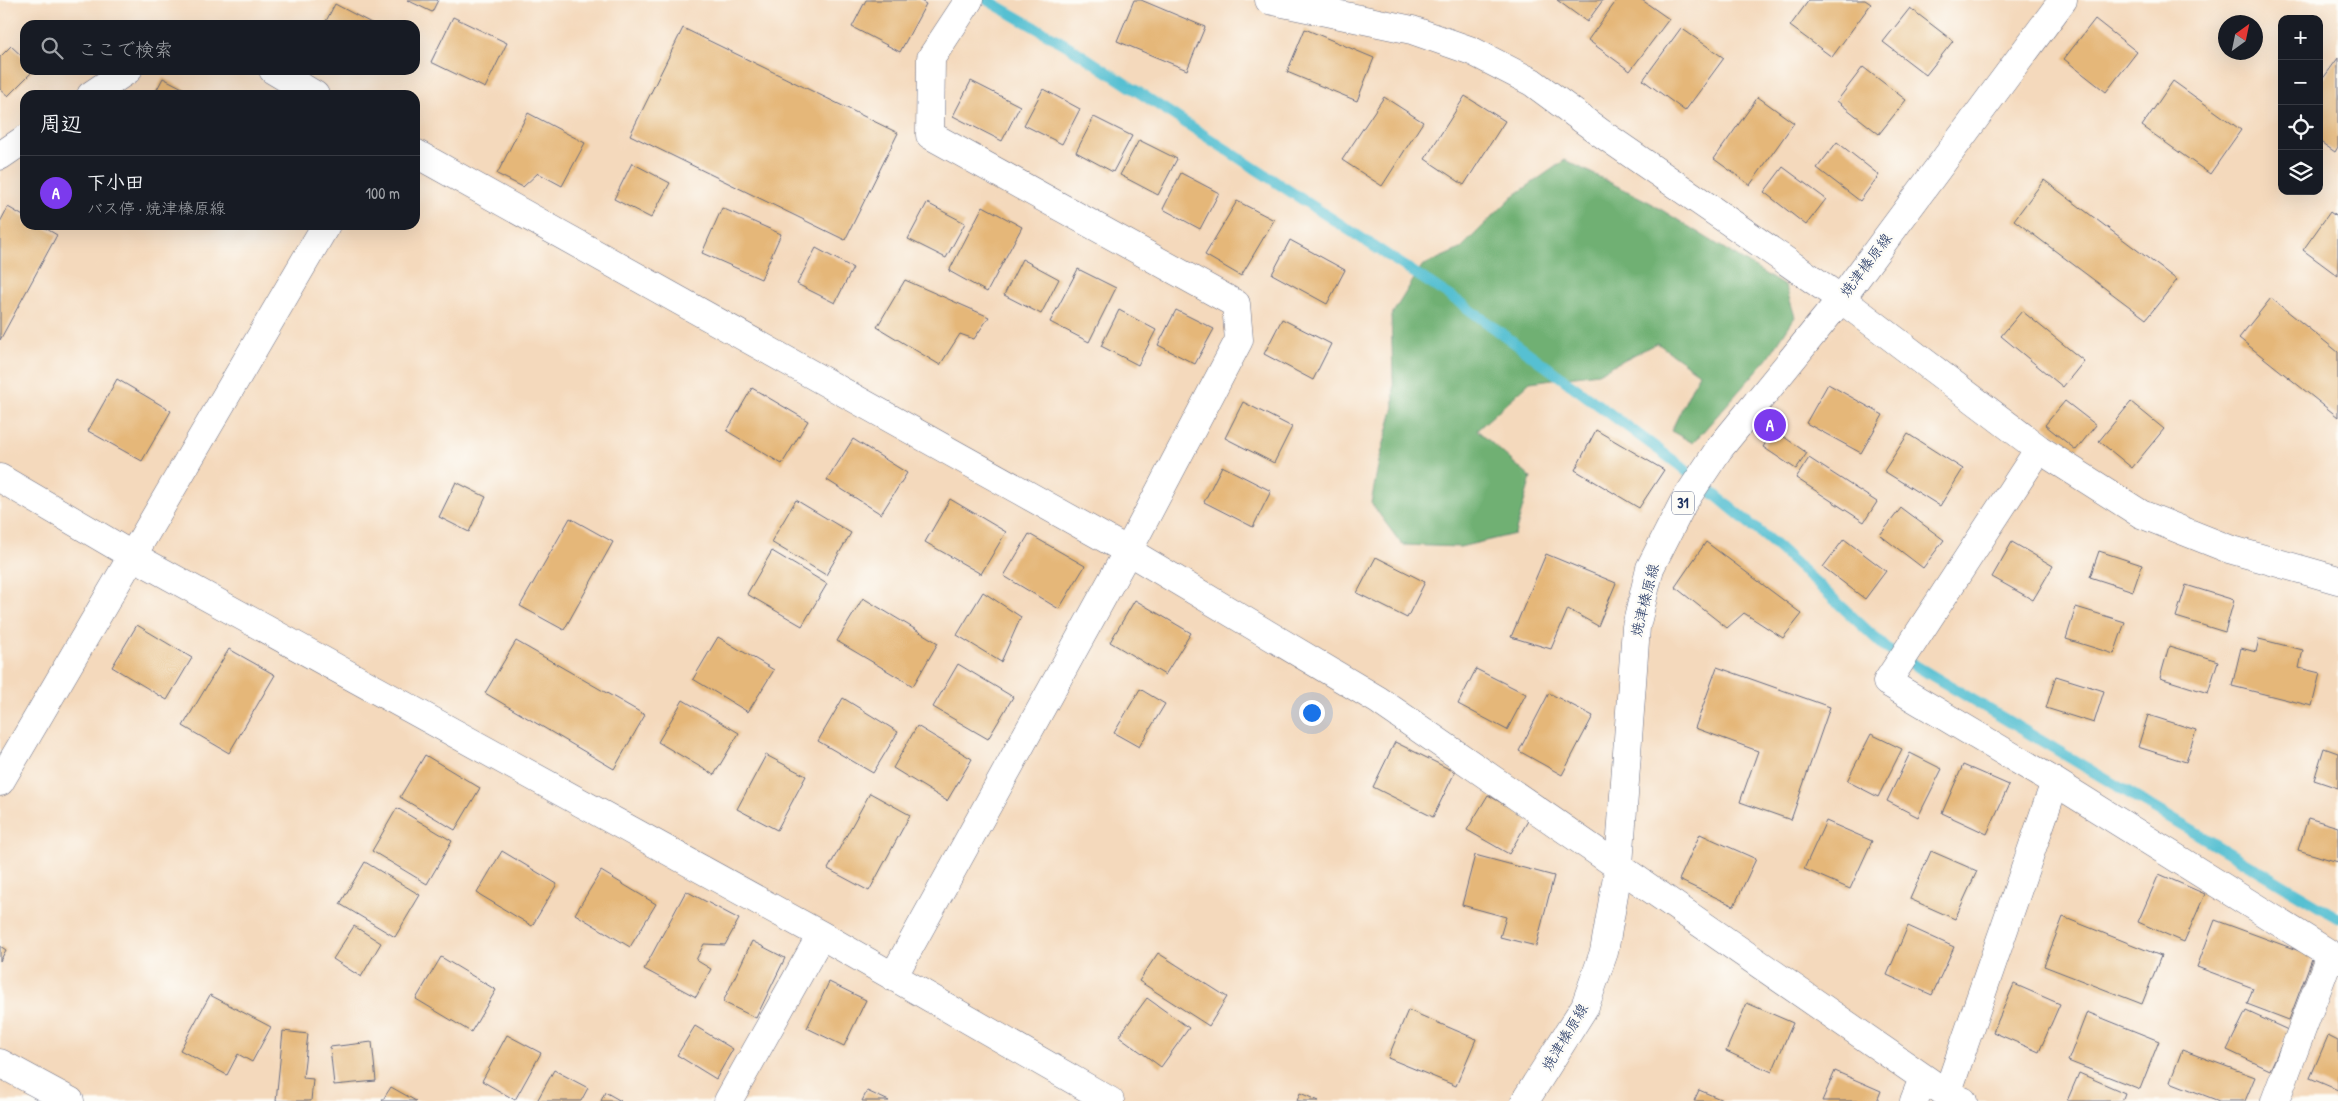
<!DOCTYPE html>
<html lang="ja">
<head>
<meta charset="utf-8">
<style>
  :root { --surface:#171b24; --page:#20242c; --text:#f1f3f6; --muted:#9ea1a6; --line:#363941; --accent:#7c3aed }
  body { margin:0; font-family:"Patrick Hand","Klee One",sans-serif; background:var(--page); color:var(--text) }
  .controls { position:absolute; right:15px; top:15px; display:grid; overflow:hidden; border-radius:10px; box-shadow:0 5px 20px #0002 }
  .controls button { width:45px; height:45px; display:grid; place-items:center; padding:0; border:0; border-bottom:1px solid var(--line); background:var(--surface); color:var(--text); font:25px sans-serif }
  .compass { position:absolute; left:2218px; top:15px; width:45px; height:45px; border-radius:50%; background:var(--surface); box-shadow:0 5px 20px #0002; rotate:33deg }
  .you { position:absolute; left:1311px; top:712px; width:18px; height:18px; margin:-12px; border:4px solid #fff; border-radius:50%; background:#1a73e8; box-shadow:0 0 0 8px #1a73e833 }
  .badge { display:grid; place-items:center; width:32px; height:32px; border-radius:50%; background:var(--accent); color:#fff; font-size:16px; font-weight:700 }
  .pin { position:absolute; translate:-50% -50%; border:2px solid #fff; box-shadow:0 1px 5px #0006 }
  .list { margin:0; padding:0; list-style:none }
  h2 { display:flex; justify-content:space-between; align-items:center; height:65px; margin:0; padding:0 20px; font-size:21px }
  h2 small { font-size:16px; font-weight:400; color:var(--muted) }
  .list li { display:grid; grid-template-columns:32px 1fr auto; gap:15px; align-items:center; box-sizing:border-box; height:75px; padding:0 20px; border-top:1px solid var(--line) }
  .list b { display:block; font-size:19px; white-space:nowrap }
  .list p { margin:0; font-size:16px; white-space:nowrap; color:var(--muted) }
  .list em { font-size:16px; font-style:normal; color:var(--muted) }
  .icon { flex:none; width:28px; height:28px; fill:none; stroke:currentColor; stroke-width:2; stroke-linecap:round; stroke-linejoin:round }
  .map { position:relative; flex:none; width:2338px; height:1101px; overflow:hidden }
  .search { position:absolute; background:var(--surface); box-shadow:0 5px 20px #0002; left:20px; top:20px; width:400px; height:55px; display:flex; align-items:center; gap:12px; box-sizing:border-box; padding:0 18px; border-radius:15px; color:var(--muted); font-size:19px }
  .panel { position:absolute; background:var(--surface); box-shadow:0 5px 20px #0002; left:20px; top:90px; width:400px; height:140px; border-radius:15px }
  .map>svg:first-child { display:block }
</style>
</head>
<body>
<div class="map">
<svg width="2338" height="1101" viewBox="0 0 2338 1101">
  <rect width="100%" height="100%" fill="#fdfcf7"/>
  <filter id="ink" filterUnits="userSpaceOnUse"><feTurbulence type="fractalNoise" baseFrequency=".02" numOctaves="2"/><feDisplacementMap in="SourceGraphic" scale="10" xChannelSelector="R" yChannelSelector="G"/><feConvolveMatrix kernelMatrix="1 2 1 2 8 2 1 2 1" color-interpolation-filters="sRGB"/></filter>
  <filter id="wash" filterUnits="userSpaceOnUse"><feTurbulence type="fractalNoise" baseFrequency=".0096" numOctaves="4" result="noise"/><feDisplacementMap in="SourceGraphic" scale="20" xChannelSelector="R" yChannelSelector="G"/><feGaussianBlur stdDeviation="1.12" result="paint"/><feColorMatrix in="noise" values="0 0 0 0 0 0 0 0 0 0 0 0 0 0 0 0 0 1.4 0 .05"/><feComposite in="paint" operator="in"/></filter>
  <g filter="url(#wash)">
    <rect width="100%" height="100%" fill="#f4d9bc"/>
    <path fill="#6fb073" stroke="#457068" d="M1565 160 1649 202 1786 287 1795 317 1768 358 1693 443 1671 431 1699 373 1657 343 1598 373 1530 382 1477 430 1531 478 1515 534 1460 547 1402 545 1371 503 1379 461 1394 407 1391 316 1422 266 1460 249 1512 197Z"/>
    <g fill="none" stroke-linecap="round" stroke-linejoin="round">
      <path stroke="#56c0d2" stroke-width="11" d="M987 0 1068 46 1462 304 1678 464 1779 548 1886 648 2338 918"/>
    </g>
    <g id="blocks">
      <path fill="#e5b779" d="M407 0H438L432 12Z
        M866 0H919L926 4 900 52 852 27Z
        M1134 0H1141L1205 27 1187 70 1117 41Z
        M1557 0H1603L1587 22Z
        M1617 0H1642L1669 19 1630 71 1588 40Z
        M1809 0H1865L1871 4 1832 57 1790 26Z
        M335 4 375 25H324Z
        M1910 8 1953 41 1926 75 1883 42Z
        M453 17 507 43 485 88 431 62Z
        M2095 19 2137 52 2106 92 2064 59Z
        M683 28 898 133 845 240 630 135Z
        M1681 28 1724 58 1685 111 1643 80Z
        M1305 29 1374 58 1357 101 1287 72Z
        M11 46 25 59V70H34L8 96 0 89V57Z
        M2338 58V147L2335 152 2319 141V84Z
        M1863 67 1906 100 1879 134 1837 101Z
        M163 78 196 95H154Z
        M971 81 1020 106 1002 141 953 116Z
        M2173 81 2241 130 2210 174 2142 126Z
        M1043 89 1080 109 1062 144 1024 125Z
        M1465 96 1505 121 1464 185 1425 159Z
        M1384 97 1423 122 1382 186 1342 160Z
        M1758 97 1794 123 1750 185 1714 159Z
        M528 113 585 143 562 186 538 173 523 187 497 174Z
        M1094 117 1132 136 1113 172 1076 152Z
        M1139 140 1177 159 1158 195 1120 175Z
        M1837 142 1879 175 1860 201 1817 168Z
        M632 163 670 183 651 218 614 199Z
        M1783 167 1826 199 1806 225 1764 192Z
        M1181 173 1219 193 1200 229 1163 209Z
        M2044 180 2177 280 2146 319 2014 220Z
        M1237 201 1274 220 1241 276 1205 255Z
        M927 203 965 223 946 258 908 239Z
        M983 206 1022 227 987 292 949 271Z
        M8 207 25 217V225H40L57 235 0 340V222Z
        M722 208 781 234 761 279 702 253Z
        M2330 212 2338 218V276L2303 250Z
        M1290 240 1345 270 1327 304 1272 274Z
        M816 248 853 268 835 303 797 284Z
        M1022 259 1059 279 1041 314 1004 295Z
        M1078 269 1116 288 1089 342 1050 322Z
        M905 280 989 317 974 339 960 334 940 365 877 327Z
        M2271 298 2338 352V417L2239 338Z
        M1119 310 1156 330 1138 365 1101 346Z
        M1176 310 1214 329 1195 364 1158 345Z
        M2022 311 2084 361 2063 387 2001 336Z
        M1282 319 1331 344 1313 380 1264 354Z
        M117 379 171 411 142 461 88 431Z
        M1828 384 1883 415 1861 453 1806 423Z
        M752 388 808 421 782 464 727 431Z
        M2065 401 2096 425 2076 450 2045 425Z
        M1243 402 1292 427 1274 463 1225 438Z
        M2131 402 2164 429 2132 468 2099 441Z
        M1596 430 1664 470 1639 508 1575 470Z
        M1774 430 1807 453 1796 469 1763 447Z
        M1908 434 1963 469 1940 506 1884 471Z
        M853 439 907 473 881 514 827 480Z
        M1809 458 1877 502 1864 522 1796 478Z
        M1222 466 1271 491 1253 527 1204 502Z
        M456 482 486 497 469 532 439 517Z
        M950 499 1006 532 981 574 925 542Z
        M796 500 851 533 826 575 771 542Z
        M1901 508 1944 540 1923 568 1880 535Z
        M570 518 613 542 564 630 520 606Z
        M1029 534 1085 566 1059 609 1004 576Z
        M1844 539 1886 571 1865 599 1823 567Z
        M1706 542 1802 614 1783 638 1744 613 1727 628 1675 587Z
        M2012 542 2053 566 2033 600 1992 577Z
        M772 551 827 584 802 626 747 594Z
        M2099 551 2142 565 2133 591 2090 577Z
        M1546 554 1616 583 1598 626 1568 609 1551 649 1511 637Z
        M1376 557 1425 582 1407 618 1357 593Z
        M2186 585 2234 600 2225 632 2176 617Z
        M983 592 1021 617 1001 662 957 635Z
        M863 598 938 643 913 686 837 641Z
        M1135 600 1191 633 1165 675 1110 642Z
        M2076 607 2125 622 2114 654 2066 639Z
        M137 625 192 658 167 700 112 667Z
        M718 637 774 670 748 712 693 679Z
        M2259 639 2303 650 2299 668 2320 673 2312 706 2232 686 2241 648 2256 652Z
        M516 641 645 715 614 769 485 693Z
        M2169 646 2218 661 2208 693 2160 678Z
        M229 649 275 675 229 753 183 726Z
        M958 664 1013 697 988 739 933 707Z
        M1717 667 1830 707 1791 820 1740 802 1758 751 1695 728Z
        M1476 669 1526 694 1507 730 1458 704Z
        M2056 676 2104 691 2094 723 2046 708Z
        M1140 689 1165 704 1139 747 1114 733Z
        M1549 693 1593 716 1562 775 1519 751Z
        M843 698 898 732 873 773 818 741Z
        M683 700 739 733 714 775 658 742Z
        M2148 715 2196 730 2186 762 2138 747Z
        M917 726 972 759 947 801 893 768Z
        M1871 734 1902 749 1878 797 1847 781Z
        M1395 742 1455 772 1433 817 1373 787Z
        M2324 748 2338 753V788L2314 780Z
        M1910 753 1942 769 1918 817 1887 801Z
        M425 755 480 788 455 830 400 797Z
        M766 755 806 776 777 830 737 809Z
        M1963 765 2009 785 1987 834 1942 813Z
        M870 793 910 815 869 891 828 869Z
        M1488 795 1529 819 1509 854 1467 830Z
        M397 808 452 841 427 884 372 851Z
        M2308 818 2338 827V862L2298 850Z
        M1826 821 1872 841 1850 889 1804 869Z
        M1700 834 1756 859 1734 906 1679 880Z
        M502 851 557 884 532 926 477 893Z
        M1931 851 1977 871 1955 919 1910 899Z
        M1475 855 1554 876 1536 946 1500 937 1506 917 1462 905Z
        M365 862 420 895 395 937 340 904Z
        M601 871 656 904 630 947 575 914Z
        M2159 874 2205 894 2184 942 2138 922Z
        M686 891 739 919 725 945 704 944 696 960 711 969 696 997 644 969Z
        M2063 917 2161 956 2142 1004 2044 966Z
        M2215 920 2313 956 2289 1020 2247 1004 2253 988 2197 967Z
        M354 926 381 943 361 977 333 959Z
        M1908 926 1954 947 1932 995 1887 975Z
        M752 941 785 958 756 1018 723 1002Z
        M0 946 6 950 0 961Z
        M1158 953 1227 997 1209 1026 1139 981Z
        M441 957 496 990 471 1032 416 999Z
        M829 982 866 1000 844 1046 807 1028Z
        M2014 984 2060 1004 2039 1052 1993 1032Z
        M210 995 271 1027 252 1062 238 1054 227 1075 180 1050Z
        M1147 998 1189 1028 1161 1067 1119 1036Z
        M1747 1003 1793 1023 1772 1072 1726 1051Z
        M1408 1010 1476 1039 1456 1086 1388 1058Z
        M2246 1011 2288 1030 2270 1070 2227 1050Z
        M2087 1012 2159 1041 2140 1089 2068 1061Z
        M695 1026 733 1049 716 1079 677 1055Z
        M283 1031 308 1034 303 1078 313 1079 311 1101H276Z
        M507 1035 541 1053 515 1100 482 1081Z
        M2328 1036 2338 1041V1090L2310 1078Z
        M372 1042 376 1081 334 1085 330 1047Z
        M2182 1050 2255 1077 2245 1101H2219L2170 1082Z
        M554 1070 588 1088 581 1101H537Z
        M1835 1071 1881 1091 1877 1101H1822Z
        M2079 1073 2125 1093 2122 1101H2067Z
        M391 1087 416 1101H382Z
        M1699 1090 1725 1101H1694Z
        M867 1091 889 1101H862Z
        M605 1092 621 1101H601Z
        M1300 1093 1319 1101H1297Z"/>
    </g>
  </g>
  <g filter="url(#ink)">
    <use href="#blocks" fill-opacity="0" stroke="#676a7f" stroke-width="1"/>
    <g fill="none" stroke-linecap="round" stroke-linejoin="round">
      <defs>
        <path id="minor" d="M273 70 315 95
          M91 95 128 70
          M415 153 1128 551 1378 700 1947 1094 1963 1101
          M0 156 25 139
          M1841 299 2039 449 2141 514 2229 549 2338 580
          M2039 449 1887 682 2055 782 2338 959
          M0 478 133 556 821 935 1110 1101
          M0 782 326 225
          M893 977 1128 551 1239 340 1236 304 930 135 931 58 969 0
          M0 1063 70 1101
          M1947 1094 2055 782
          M728 1101 821 935
          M1914 1101 1923 1078
          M2275 1101 2330 955"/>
        <path id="tertiary" d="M1269 0 1412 30 1472 51 1532 82 1601 133 1841 299"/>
        <path id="primary" d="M1525 1101 1585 1006 1604 952 1619 865 1636 627 1650 568 1683 503 1719 449 1841 299 2063 0"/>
      </defs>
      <use href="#minor" stroke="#676a7f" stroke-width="29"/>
      <use href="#tertiary" stroke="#676a7f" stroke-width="29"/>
      <use href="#primary" stroke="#676a7f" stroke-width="29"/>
      <use href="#minor" stroke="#fff" stroke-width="28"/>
      <use href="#tertiary" stroke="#fff" stroke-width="28"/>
      <use href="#primary" stroke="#fff" stroke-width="28"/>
    </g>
  </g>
  <g text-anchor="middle" stroke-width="5" stroke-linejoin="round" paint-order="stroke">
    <rect fill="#fdfcf7" stroke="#5f6c8c" stroke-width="1" x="1672" y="491.5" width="22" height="23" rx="4"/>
    <g font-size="14" font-weight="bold" fill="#1b2f5e">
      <text x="1683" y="508">31</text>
    </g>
    <g font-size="15" fill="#1b2f5e" stroke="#fdfcf7">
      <text transform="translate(1866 265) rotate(-53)" y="5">焼津榛原線</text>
      <text transform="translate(1645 600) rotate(-76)" y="5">焼津榛原線</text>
      <text transform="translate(1565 1037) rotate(-59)" y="5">焼津榛原線</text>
    </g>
  </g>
</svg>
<div class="controls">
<button>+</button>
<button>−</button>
<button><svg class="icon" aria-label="locate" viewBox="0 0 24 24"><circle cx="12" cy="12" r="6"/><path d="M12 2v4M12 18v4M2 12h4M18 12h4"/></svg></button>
<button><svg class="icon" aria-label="layers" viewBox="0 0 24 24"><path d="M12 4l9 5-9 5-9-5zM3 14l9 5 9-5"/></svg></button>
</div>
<svg class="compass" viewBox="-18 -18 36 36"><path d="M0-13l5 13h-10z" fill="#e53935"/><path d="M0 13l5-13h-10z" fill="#9ea1a6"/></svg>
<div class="you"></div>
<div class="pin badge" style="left:1770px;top:425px">A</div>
<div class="search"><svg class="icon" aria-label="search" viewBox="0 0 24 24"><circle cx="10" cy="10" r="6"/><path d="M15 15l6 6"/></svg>ここで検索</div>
<section class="panel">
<h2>周辺<small></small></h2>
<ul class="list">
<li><span class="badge">A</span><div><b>下小田</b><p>バス停 · 焼津榛原線</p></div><em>100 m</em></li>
</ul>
</section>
</div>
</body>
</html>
